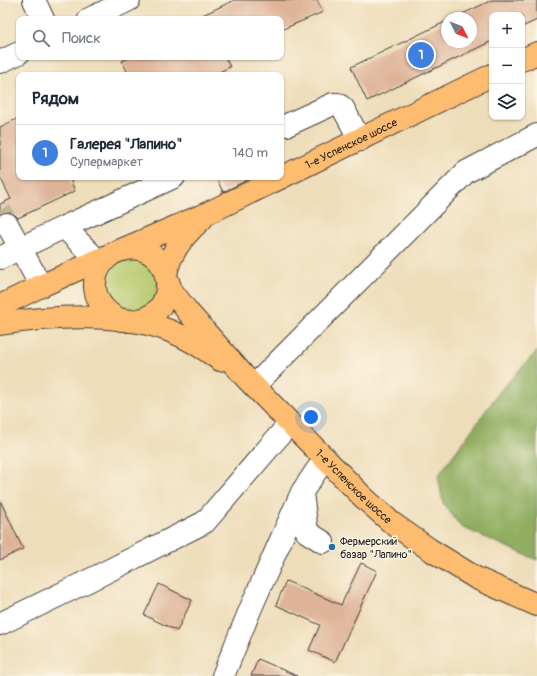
<!DOCTYPE html>
<html lang="ru">
<head>
<meta charset="utf-8">
<style>
  :root { --surface:#fff; --page:#f6f6f7; --text:#1f2937; --muted:#747a83; --line:#e0e1e3; --accent:#1f6fb2 }
  body { margin:0; font-family:Pangolin,sans-serif; background:var(--page); color:var(--text) }
  .controls { position:absolute; right:12px; top:12px; display:grid; overflow:hidden; border-radius:8px; box-shadow:0 1px 3px #0004 }
  .controls button { width:36px; height:36px; display:grid; place-items:center; padding:0; border:0; border-bottom:1px solid var(--line); background:var(--surface); color:var(--text); font:20px sans-serif }
  .compass { position:absolute; left:441px; top:12px; width:36px; height:36px; border-radius:50%; background:var(--surface); box-shadow:0 1px 3px #0004; rotate:132deg }
  .you { position:absolute; left:311px; top:417px; width:14px; height:14px; margin:-10px; border:3px solid #fff; border-radius:50%; background:#1a73e8; box-shadow:0 0 0 6px #1a73e833 }
  .badge { display:grid; place-items:center; width:26px; height:26px; border-radius:50%; background:var(--accent); color:#fff; font-size:13px; font-weight:700 }
  .pin { position:absolute; translate:-50% -50%; border:2px solid #fff; box-shadow:0 1px 4px #0006 }
  .list { margin:0; padding:0; list-style:none }
  h2 { display:flex; justify-content:space-between; align-items:center; height:52px; margin:0; padding:0 16px; font-size:17px }
  h2 small { font-size:13px; font-weight:400; color:var(--muted) }
  .list li { display:grid; grid-template-columns:26px 1fr auto; gap:12px; align-items:center; box-sizing:border-box; height:56px; padding:0 16px; border-top:1px solid var(--line) }
  .list b { display:block; font-size:15px; white-space:nowrap }
  .list p { margin:0; font-size:13px; white-space:nowrap; color:var(--muted) }
  .list em { font-size:13px; font-style:normal; color:var(--muted) }
  .icon { flex:none; width:22px; height:22px; fill:none; stroke:currentColor; stroke-width:2; stroke-linecap:round; stroke-linejoin:round }
  .map { position:relative; flex:none; width:537px; height:676px; overflow:hidden }
  .search { position:absolute; background:var(--surface); box-shadow:0 1px 3px #0004; left:16px; top:16px; width:268px; height:44px; display:flex; align-items:center; gap:10px; box-sizing:border-box; padding:0 14px; border-radius:8px; color:var(--muted); font-size:15px }
  .panel { position:absolute; background:var(--surface); box-shadow:0 1px 3px #0004; left:16px; top:72px; width:268px; height:108px; border-radius:8px }
  .map>svg:first-child { display:block }
</style>
</head>
<body>
<div class="map">
<svg width="537" height="676" viewBox="0 0 537 676">
  <rect width="100%" height="100%" fill="#fcf5e5"/>
  <filter id="ink" filterUnits="userSpaceOnUse"><feTurbulence type="fractalNoise" baseFrequency=".025" numOctaves="2"/><feDisplacementMap in="SourceGraphic" scale="8" xChannelSelector="R" yChannelSelector="G"/><feConvolveMatrix kernelMatrix="1 2 1 2 8 2 1 2 1" color-interpolation-filters="sRGB"/></filter>
  <filter id="wash" filterUnits="userSpaceOnUse"><feTurbulence type="fractalNoise" baseFrequency=".012" numOctaves="4" result="noise"/><feDisplacementMap in="SourceGraphic" scale="16" xChannelSelector="R" yChannelSelector="G"/><feGaussianBlur stdDeviation="0.9" result="paint"/><feColorMatrix in="noise" values="0 0 0 0 0 0 0 0 0 0 0 0 0 0 0 0 0 1.4 0 .05"/><feComposite in="paint" operator="in"/></filter>
  <g filter="url(#wash)">
    <rect width="100%" height="100%" fill="#eeddba"/>
    <path fill="#b6c96d" stroke="#697244" d="M128 256 139 257 159 276 154 303 129 313 106 299V271Z"/>
    <path fill="#90ad60" stroke="#56643e" d="M537 351V560L461 527 443 503 438 476 501 390Z"/>
    <g id="blocks">
      <path fill="#deb498" d="M235 0H317L323 12 281 30V19H194Z
        M492 0H537V20L522 27V15H492V41L367 101 351 67 447 21V42H471V18H454Z
        M131 57H225L230 67 213 75H129L122 61Z
        M19 118V177H69L75 191 18 218 14 214 8 212 0 214V204L11 199 0 177V127Z
        M216 177H253L223 192Z
        M0 500 23 549 0 560Z
        M361 563 377 571 335 662 309 650 320 625 276 605 286 581 341 605Z
        M159 584 192 600 177 631 144 615Z
        M258 659 297 676H251Z"/>
    </g>
  </g>
  <g filter="url(#ink)">
    <use href="#blocks" fill-opacity="0" stroke="#3c3934" stroke-width="1"/>
    <g fill="none" stroke-linecap="round" stroke-linejoin="round">
      <path stroke="#c4b69a" stroke-width="22" stroke-dasharray="22 11" stroke-linecap="butt" d="M0 210 7 224"/>
      <defs>
        <path id="minor" d="M34 0 43 19
          M89 19 129 0
          M0 62 19 53
          M287 125 333 104H338L343 108 360 140
          M7 224 41 286
          M64 227 97 260
          M0 258 64 227 174 177
          M254 386 466 172 537 135
          M302 493 307 532 323 542
          M0 624 98 576 205 522 290 423
          M223 676 250 610 302 492 325 458"/>
        <g id="major">
          <path d="M522 60 537 53"/>
          <path d="M122 250C174 237 187 320 129 321"/>
          <path d="M113 253C85 273 91 307 121 320"/>
          <path d="M166 274C170 252 186 233 202 219"/>
          <path id="s1" d="M168 281 171 290 188 312 246 378 290 423 364 498 392 523 429 549 476 578 537 605"/>
          <path id="s2" d="M0 306 41 286 114 253 210 212 492 75"/>
          <path d="M0 324C52 316 121 312 170 331 188 338 205 349 220 360"/>
        </g>
      </defs>
      <use href="#minor" stroke="#3c3934" stroke-width="24"/>
      <use href="#major" stroke="#3c3934" stroke-width="24"/>
      <use href="#minor" stroke="#fff" stroke-width="22"/>
      <use href="#major" stroke="#fdbc6f" stroke-width="22"/>
    </g>
  </g>
  <circle fill="#1f6fb2" stroke="#fcf5e5" stroke-width="1.5" cx="332" cy="547" r="4"/>
  <g text-anchor="middle" stroke-width="3" stroke-linejoin="round" paint-order="stroke">
    <g font-size="11" fill="#1c1c1c" stroke="#fcf5e5">
      <text dy="4" stroke="none"><textPath href="#s2" startOffset="387">1-е Успенское шоссе</textPath></text>
      <text dy="4" stroke="none"><textPath href="#s1" startOffset="278">1-е Успенское шоссе</textPath></text>
    </g>
    <g font-size="11" fill="#1c1c1c" stroke="#fcf5e5" text-anchor="start">
      <text x="340" y="545">Фермерский<tspan x="340" dy="13">базар "Лапино"</tspan></text>
    </g>
  </g>
</svg>
<div class="controls">
<button>+</button>
<button>−</button>
<button><svg class="icon" aria-label="layers" viewBox="0 0 24 24"><path d="M12 4l9 5-9 5-9-5zM3 14l9 5 9-5"/></svg></button>
</div>
<svg class="compass" viewBox="-18 -18 36 36"><path d="M0-13l5 13h-10z" fill="#e53935"/><path d="M0 13l5-13h-10z" fill="#747a83"/></svg>
<div class="you"></div>
<div class="pin badge" style="left:421px;top:55px;background:#3f7fe0">1</div>
<div class="search"><svg class="icon" aria-label="search" viewBox="0 0 24 24"><circle cx="10" cy="10" r="6"/><path d="M15 15l6 6"/></svg>Поиск</div>
<section class="panel">
<h2>Рядом<small></small></h2>
<ul class="list">
<li><span class="badge" style="background:#3f7fe0">1</span><div><b>Галерея &quot;Лапино&quot;</b><p>Супермаркет</p></div><em>140 m</em></li>
</ul>
</section>
</div>
</body>
</html>
